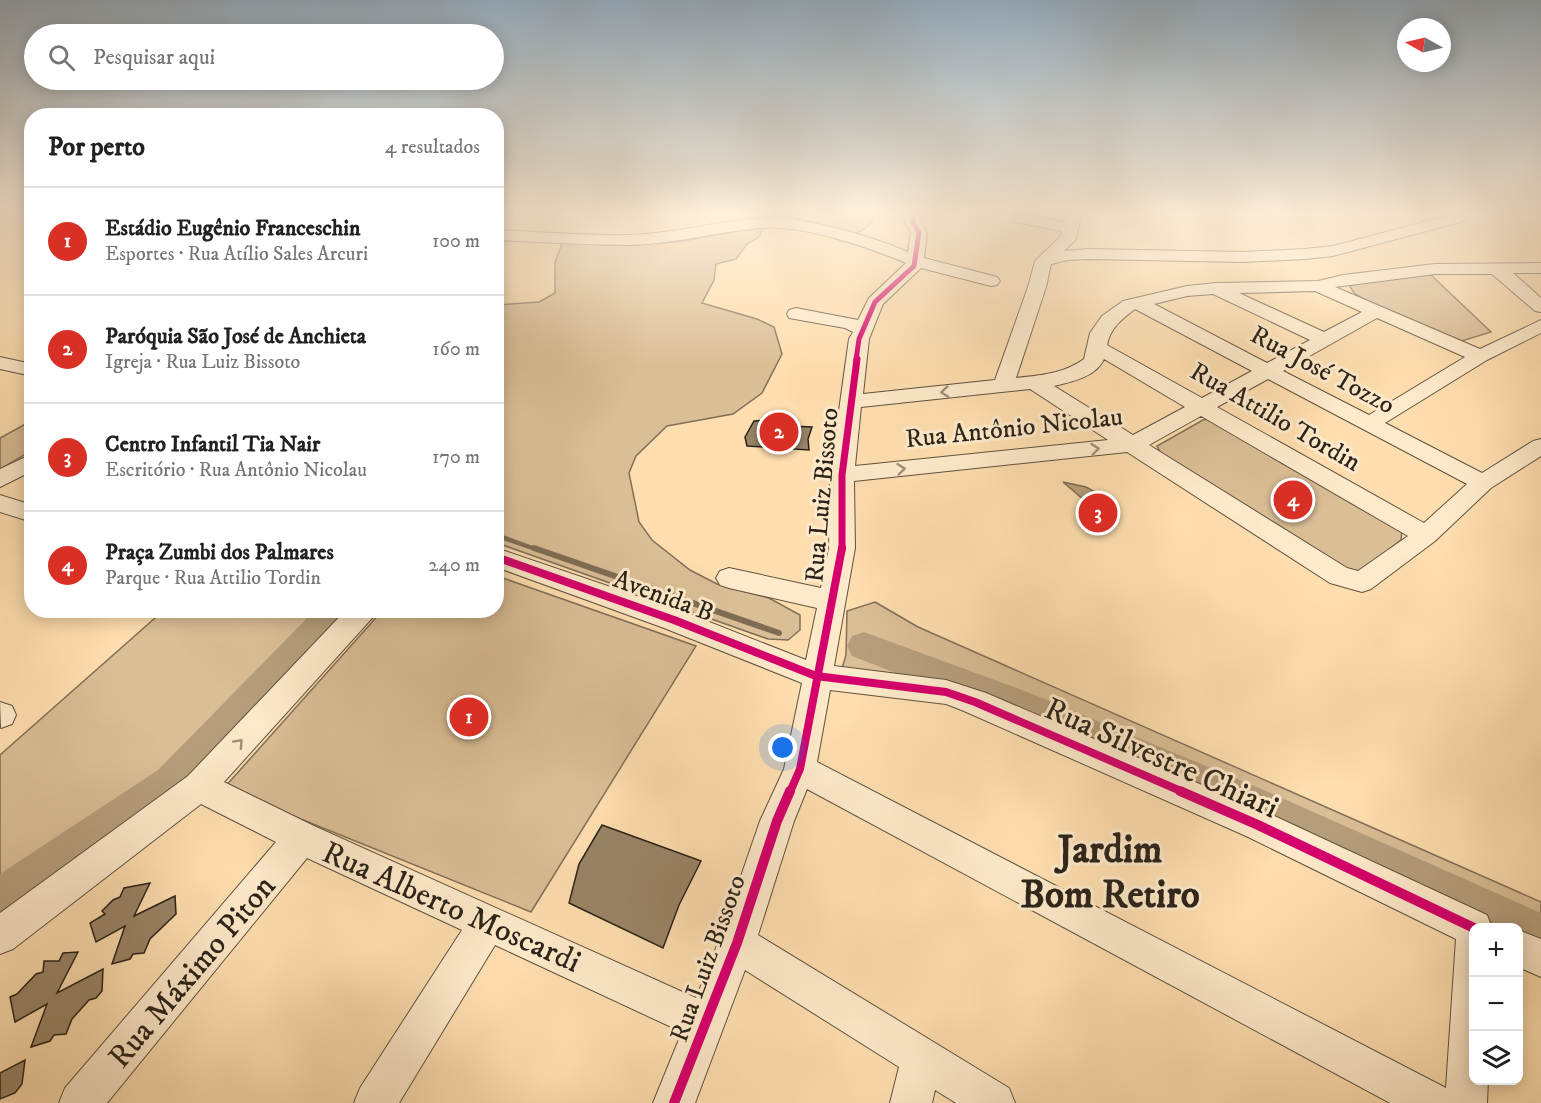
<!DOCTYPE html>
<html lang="pt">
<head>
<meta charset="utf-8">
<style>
  :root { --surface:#fff; --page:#f2f2f2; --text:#202124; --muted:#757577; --line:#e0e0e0; --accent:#d93025 }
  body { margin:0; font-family:"IM FELL DW Pica",serif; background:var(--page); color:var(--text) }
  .controls { position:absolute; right:18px; bottom:18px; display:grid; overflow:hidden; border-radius:12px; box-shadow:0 3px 15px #0003 }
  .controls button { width:54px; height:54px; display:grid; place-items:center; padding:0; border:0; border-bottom:2px solid var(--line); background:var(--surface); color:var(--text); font:30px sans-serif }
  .compass { position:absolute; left:1397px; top:18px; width:54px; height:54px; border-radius:50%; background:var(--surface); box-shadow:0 3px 15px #0003; rotate:278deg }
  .you { position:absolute; left:783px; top:748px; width:21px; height:21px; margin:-15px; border:4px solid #fff; border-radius:50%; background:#1a73e8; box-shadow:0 0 0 9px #1a73e833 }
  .badge { display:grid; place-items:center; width:39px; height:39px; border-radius:50%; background:var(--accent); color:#fff; font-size:20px; font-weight:700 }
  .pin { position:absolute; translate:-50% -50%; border:3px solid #fff; box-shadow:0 2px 6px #0006 }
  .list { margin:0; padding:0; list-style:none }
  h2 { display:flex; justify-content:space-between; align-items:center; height:78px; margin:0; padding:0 24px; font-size:26px }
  h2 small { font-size:20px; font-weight:400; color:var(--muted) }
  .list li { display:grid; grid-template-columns:39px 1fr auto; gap:18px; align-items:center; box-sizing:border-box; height:108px; padding:0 24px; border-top:2px solid var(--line) }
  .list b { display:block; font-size:22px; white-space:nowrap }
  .list p { margin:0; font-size:20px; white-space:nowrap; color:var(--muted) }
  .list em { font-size:20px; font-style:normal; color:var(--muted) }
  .icon { flex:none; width:33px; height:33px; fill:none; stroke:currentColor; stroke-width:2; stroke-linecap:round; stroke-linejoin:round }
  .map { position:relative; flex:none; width:1541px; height:1103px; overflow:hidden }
  .search { position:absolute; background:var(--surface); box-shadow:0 3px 15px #0003; left:24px; top:24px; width:480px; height:66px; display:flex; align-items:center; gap:15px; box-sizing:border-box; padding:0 21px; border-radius:33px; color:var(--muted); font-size:22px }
  .panel { position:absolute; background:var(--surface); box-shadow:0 3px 15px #0003; left:24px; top:108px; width:480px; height:510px; border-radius:24px }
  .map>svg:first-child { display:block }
</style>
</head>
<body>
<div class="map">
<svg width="1541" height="1103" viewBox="0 0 1541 1103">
  <rect width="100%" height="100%" fill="#fedeaf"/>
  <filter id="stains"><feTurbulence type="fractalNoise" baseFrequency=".00333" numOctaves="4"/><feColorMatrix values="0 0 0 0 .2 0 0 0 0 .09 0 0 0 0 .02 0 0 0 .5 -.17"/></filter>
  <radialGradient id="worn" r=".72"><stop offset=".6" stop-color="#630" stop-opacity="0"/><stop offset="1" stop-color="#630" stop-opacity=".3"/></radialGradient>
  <path fill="#dabe96" stroke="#827058" stroke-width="1.5" d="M764 212H878C875 217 871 223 867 227 850 243 822 225 805 220 791 216 777 216 764 212Z
    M764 226 759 237 747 244 736 259 716 264 714 280 702 303 757 319 774 327 782 354 762 393 733 414 667 426 636 456 629 473 639 522 652 540 690 570 717 584 769 598 800 615V630L788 640 768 639 497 543V305L539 302 555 293V262L563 241 625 244 678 242Z
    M1431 275 1491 332 1462 341 1378 307 1355 294 1350 287 1355 282Z
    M1208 419 1402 530 1401 540 1358 574 1347 573 1161 454 1157 446 1203 420Z
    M31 421V451L0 469V438Z
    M497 576 696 646 531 912 224 788 382 611 496 610Z
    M875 602 918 627 1541 902V949L1519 939 1518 928 1491 927 977 696 841 672 846 655 847 611Z
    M163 611H349L203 765 160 801 0 915V755Z"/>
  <path fill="#b69e7c" stroke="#7e6d54" stroke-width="1.5" d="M1063 482 1086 487 1106 498 1107 505 1092 507Z"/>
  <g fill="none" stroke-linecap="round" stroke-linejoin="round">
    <path stroke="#7e6d54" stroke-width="4.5" d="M496 535 538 550"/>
    <path stroke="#7e6d54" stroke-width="6" d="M534 548 779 633"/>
    <path fill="#b69e7c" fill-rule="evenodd" d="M315 610H353L348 619 186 796 16 916 0 922V874L158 770Z
      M864 632 1030 693 1266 791 1541 913V959L1518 949V928H1474L1238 817 1004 715 852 656 847 646 852 636Z"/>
  </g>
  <path fill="#998467" stroke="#2b2319" stroke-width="1.5" d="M766 420V425L812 427 808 439 809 450 747 446 745 437 754 421Z
    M602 825 701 861 679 905 663 948 569 903 579 864Z
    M150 883 134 916 175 896 176 914 150 939 144 953 133 954 130 959 112 964 125 926 96 942 90 923 105 914 102 911 113 900 120 897 124 888Z
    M78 952 57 993 103 969 102 991 96 998 89 1000 72 1019 66 1034 54 1035 50 1041 31 1047 47 1004 15 1022 10 997 17 994 36 974 43 972 44 961H59L63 953Z
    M25 1060 22 1084 15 1093 0 1099V1073Z"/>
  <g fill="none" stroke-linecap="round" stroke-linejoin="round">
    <defs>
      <path id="minor" d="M904 212H920L921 222 927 233 924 258 997 277 1000 281 997 285 991 286 921 268 883 304 869 339 863 394 995 380 1028 287 1035 261 1060 237 1062 231 1015 222 1013 219 1015 216 1021 214 1064 222 1066 212H1082L1076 239 1064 251 1089 249 1243 252 1305 249 1333 246 1458 213 1466 218 1464 221 1333 256 1305 259 1243 262 1089 259 1068 260 1051 264 1046 287 1016 378C1041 375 1063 374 1084 359L1090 333 1102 316 1123 301 1187 286 1216 283 1318 281 1343 275 1435 264 1541 263V273H1513L1541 298V312L1535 311 1492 274H1435L1335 287 1480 349 1541 320V333L1487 360 1385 423 1482 473 1533 441 1541 439V456L1491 488 1435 541 1371 589 1362 592 1330 583 1127 452 854 481 855 548 834 666 946 680 986 693 1270 814 1487 915 1492 928H1474V1080H1488L1487 1103H1390L807 789 794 821 758 935 1009 1088 1015 1103H956L935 1090 932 1103H890L899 1067 745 970 695 1103H653L682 1032 495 945 399 1103H354L360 1088 462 930 307 858 107 1103H59L65 1088 276 842 201 804 13 949 0 954V913L188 776 346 610H376L373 617 224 782 314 826 696 998 718 943 760 821 784 769 802 683 664 628 496 567V548L684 612 806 660 817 608 729 588 720 585 716 578 720 571 729 568 821 588 829 548 830 475 849 339 853 332 845 328 789 318 787 314 789 310 796 308 858 320 869 298 906 263C868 247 801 224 760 228 716 232 673 244 629 245 585 245 540 242 496 240V230C541 232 585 236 629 235 674 234 717 221 761 218 801 216 871 236 908 252L911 233 905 222ZM1315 291 1362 312 1324 332 1239 293ZM1213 294 1310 340 1267 363 1154 304 1187 296ZM1135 309 1252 371 1202 398 1107 345C1111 327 1121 320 1135 309ZM1377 318 1465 357 1369 415 1283 371ZM1104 359 1185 407 1133 435 1054 386C1071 382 1096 377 1104 359ZM1268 379 1467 484 1424 523 1217 407ZM1030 389 1108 440 855 466 861 407ZM1201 416 1408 536 1358 571 1347 568 1149 445ZM830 690 946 704 964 711 1246 836 1456 939 1446 1088 817 762Z
        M0 357 32 364V376L0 369Z
        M32 454V471L0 487V469Z
        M0 495 32 505V522L0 512Z
        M0 702 12 706 16 715 12 724 1 728Z
        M1518 930 1541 939V977L1518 967Z"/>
    </defs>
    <use href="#minor" stroke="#60523e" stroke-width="2"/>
    <use href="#minor" fill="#feeacb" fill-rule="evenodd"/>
    <defs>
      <path id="cycleway-far3" d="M856 360 859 339 875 302 914 266 919 233 913 222 912 212"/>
      <path id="cycleway-far2" d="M842 550V475L857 359"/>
      <path id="cycleway-far1" d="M496 557 674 620 816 676 946 692 975 702 1183 792
        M790 792 800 769 842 548"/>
      <path id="cycleway" d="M1180 791 1258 825 1474 928
        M674 1103 737 943 777 821 790 791"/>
    </defs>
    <use href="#cycleway-far3" stroke="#feeacb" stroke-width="8"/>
    <use href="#cycleway-far2" stroke="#feeacb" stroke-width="10"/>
    <use href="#cycleway-far1" stroke="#feeacb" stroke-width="12"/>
    <use href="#cycleway" stroke="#feeacb" stroke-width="14"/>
    <use href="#cycleway-far3" stroke="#d6006c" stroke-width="5"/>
    <use href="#cycleway-far2" stroke="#d6006c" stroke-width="7"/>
    <use href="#cycleway-far1" stroke="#d6006c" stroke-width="8"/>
    <use href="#cycleway" stroke="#d6006c" stroke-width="10"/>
  </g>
  <defs><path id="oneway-chevron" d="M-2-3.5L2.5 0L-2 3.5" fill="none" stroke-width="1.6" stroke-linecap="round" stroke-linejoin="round" transform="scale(1.5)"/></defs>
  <g stroke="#9f907b">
    <use href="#oneway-chevron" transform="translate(945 392) rotate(174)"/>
    <use href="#oneway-chevron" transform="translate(1095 449) rotate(-6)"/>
    <use href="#oneway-chevron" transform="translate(901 469) rotate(-6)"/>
    <use href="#oneway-chevron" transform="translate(239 743) rotate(-47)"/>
  </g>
  <linearGradient id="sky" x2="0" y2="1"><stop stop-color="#94abbd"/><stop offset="0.58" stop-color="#fff0db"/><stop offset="1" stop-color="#fff0db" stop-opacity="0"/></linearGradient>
  <rect width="1541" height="366" fill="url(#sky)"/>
  <g text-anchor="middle" stroke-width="6" stroke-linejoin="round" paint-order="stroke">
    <g font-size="26" fill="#2b2319" stroke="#feeacb">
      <text transform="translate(1323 369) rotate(28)" y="9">Rua José Tozzo</text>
      <text transform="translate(1276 416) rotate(30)" y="9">Rua Attilio Tordin</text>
      <text transform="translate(1014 427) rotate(-6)" y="9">Rua Antônio Nicolau</text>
      <text transform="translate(821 495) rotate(-85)" y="9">Rua Luiz Bissoto</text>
      <text transform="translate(664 595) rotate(20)" y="9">Avenida B</text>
      <text transform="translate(707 958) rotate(-70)" y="9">Rua Luiz Bissoto</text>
    </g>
    <g font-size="32" fill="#2b2319" stroke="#feeacb">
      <text transform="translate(1162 757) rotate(24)" y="11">Rua Silvestre Chiari</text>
      <text transform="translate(452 906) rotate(24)" y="11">Rua Alberto Moscardi</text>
      <text transform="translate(191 971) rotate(-50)" y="11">Rua Máximo Piton</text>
    </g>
    <g font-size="39" font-weight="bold" fill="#2b2319" stroke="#feeacb">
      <text x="1110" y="862">Jardim<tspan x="1110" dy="45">Bom Retiro</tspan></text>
    </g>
  </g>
  <rect width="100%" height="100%" filter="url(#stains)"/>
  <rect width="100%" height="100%" fill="url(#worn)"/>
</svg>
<div class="controls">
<button>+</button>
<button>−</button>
<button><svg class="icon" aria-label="layers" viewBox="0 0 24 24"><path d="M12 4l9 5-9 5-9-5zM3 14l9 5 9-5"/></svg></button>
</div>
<svg class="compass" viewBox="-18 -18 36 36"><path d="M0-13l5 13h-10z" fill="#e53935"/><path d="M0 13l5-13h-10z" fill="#757577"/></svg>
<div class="you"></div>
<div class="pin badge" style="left:469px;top:717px">1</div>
<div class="pin badge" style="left:779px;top:432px">2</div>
<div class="pin badge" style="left:1098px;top:513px">3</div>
<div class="pin badge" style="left:1293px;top:500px">4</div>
<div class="search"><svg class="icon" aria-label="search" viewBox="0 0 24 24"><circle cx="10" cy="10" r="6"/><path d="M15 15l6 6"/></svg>Pesquisar aqui</div>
<section class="panel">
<h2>Por perto<small>4 resultados</small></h2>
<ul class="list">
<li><span class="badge">1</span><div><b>Estádio Eugênio Franceschin</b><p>Esportes · Rua Atílio Sales Arcuri</p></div><em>100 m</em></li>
<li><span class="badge">2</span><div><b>Paróquia São José de Anchieta</b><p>Igreja · Rua Luiz Bissoto</p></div><em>160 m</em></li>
<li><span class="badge">3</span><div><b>Centro Infantil Tia Nair</b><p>Escritório · Rua Antônio Nicolau</p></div><em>170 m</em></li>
<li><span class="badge">4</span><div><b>Praça Zumbi dos Palmares</b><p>Parque · Rua Attilio Tordin</p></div><em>240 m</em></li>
</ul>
</section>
</div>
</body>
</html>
